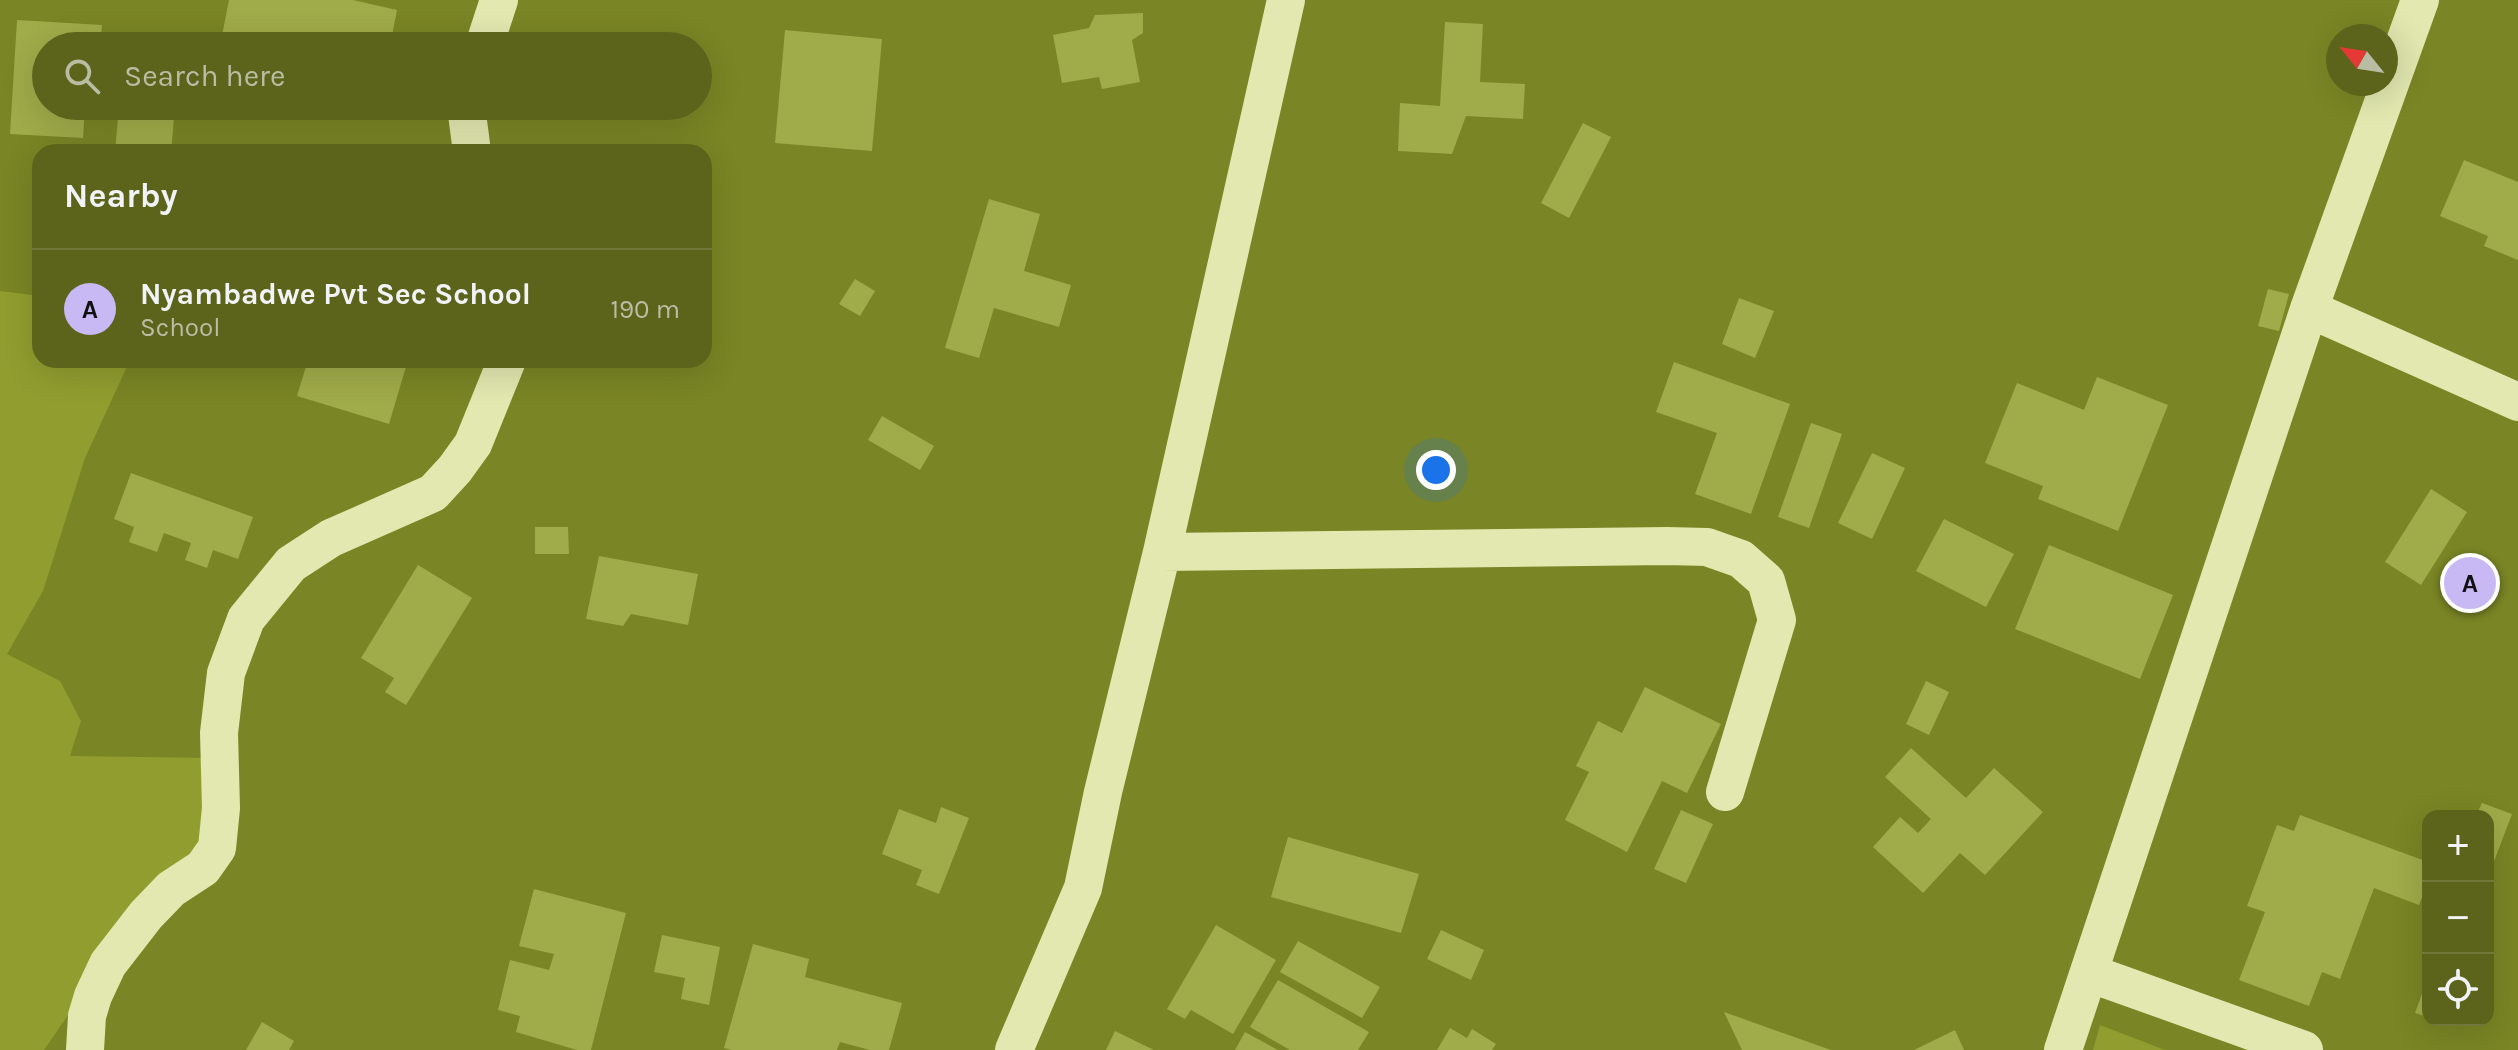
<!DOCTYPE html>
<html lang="en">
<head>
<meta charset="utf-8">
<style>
  :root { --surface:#5c641c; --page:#656d29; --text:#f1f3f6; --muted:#b8bda3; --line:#71783b; --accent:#c8b9f4 }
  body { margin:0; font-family:Karla,sans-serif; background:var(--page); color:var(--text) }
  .controls { position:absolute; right:24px; bottom:24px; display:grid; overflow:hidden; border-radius:16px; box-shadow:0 8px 32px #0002 }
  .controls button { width:72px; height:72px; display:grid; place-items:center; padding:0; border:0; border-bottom:2px solid var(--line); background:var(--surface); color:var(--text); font:40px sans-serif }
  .compass { position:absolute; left:2326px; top:24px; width:72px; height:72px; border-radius:50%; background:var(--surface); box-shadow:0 8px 32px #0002; rotate:300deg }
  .you { position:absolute; left:1436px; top:470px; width:28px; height:28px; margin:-20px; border:6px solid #fff; border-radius:50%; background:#1a73e8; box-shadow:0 0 0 12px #1a73e833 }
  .badge { display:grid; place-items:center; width:52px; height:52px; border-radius:50%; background:var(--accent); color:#111; font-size:26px; font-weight:700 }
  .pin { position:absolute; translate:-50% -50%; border:4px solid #fff; box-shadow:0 2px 8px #0006 }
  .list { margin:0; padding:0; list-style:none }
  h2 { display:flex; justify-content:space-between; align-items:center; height:104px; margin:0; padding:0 32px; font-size:34px }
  h2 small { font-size:26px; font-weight:400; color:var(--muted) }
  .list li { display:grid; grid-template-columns:52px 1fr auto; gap:24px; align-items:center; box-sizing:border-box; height:120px; padding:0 32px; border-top:2px solid var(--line) }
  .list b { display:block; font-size:30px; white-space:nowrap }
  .list p { margin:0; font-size:26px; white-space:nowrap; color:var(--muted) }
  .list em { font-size:26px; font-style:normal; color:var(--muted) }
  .icon { flex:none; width:44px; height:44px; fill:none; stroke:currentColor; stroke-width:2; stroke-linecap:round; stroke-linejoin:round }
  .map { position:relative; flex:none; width:2518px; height:1050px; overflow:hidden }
  .search { position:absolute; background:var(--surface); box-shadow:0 8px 32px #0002; left:32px; top:32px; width:680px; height:88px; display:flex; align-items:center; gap:20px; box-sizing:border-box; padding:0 28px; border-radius:44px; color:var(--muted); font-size:30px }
  .panel { position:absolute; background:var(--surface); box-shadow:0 8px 32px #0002; left:32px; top:144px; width:680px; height:224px; border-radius:24px }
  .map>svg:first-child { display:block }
</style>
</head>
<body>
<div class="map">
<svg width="2518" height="1050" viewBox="0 0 2518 1050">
  <rect width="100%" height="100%" fill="#7a8525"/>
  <path fill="#919d2f" d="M0 291 40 296V360H130L85 458 43 591 7 654 60 681 81 721 70 756 215 758 211 852 84 992 44 1050H0Z
    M2100 1025 2165 1050H2093Z"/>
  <path fill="#a0ab49" d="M229 0H353L397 10 390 46H220Z
    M1143 13V33L1132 40 1140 82 1102 89 1099 77 1062 83 1053 35 1089 28 1095 15Z
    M17 20 102 25 100 46H46V106H85L83 138 10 134Z
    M1445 22 1483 24 1480 82 1525 84 1523 119 1466 116 1452 154 1398 151 1400 103 1440 106Z
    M785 30 882 39 872 151 775 143Z
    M119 106 175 107 171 152H115Z
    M1583 123 1611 137 1569 218 1541 203Z
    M2464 160 2518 182V260L2484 246 2488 236 2440 216Z
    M989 199 1040 214 1024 271 1071 285 1059 327 994 308 979 358 945 348Z
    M855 279 875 291 860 316 839 304Z
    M2268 289 2289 294 2279 331 2258 326Z
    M1739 298 1774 311 1755 358 1722 344Z
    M308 360H408L389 424 297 396Z
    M1674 362 1790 404 1751 514 1695 494 1717 433 1656 412Z
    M2097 377 2168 405 2118 531 2038 499 2043 486 1985 463 2017 383 2084 410Z
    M882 416 934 446 920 470 868 440Z
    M1811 423 1842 434 1809 528 1778 517Z
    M1872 453 1905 468 1872 539 1838 523Z
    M131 473 253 517 238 559 213 550 207 568 185 560 191 543 164 533 157 552 129 542 134 527 114 519Z
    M2431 489 2467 512 2421 585 2385 562Z
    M1944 519 2014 554 1986 607 1916 571Z
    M535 527H568L569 554H535Z
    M2049 545 2173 595 2140 679 2015 629Z
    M599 556 698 574 688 625 631 614 623 626 586 619Z
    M418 565 472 598 406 705 385 692 394 678 361 658Z
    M1926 681 1949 692 1929 735 1906 724Z
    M1645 687 1721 724 1687 793 1662 781 1627 852 1565 820 1589 772 1576 766 1598 721 1622 733Z
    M1911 748 1966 798 1994 768 2043 812 1985 875 1960 853 1923 893 1873 847 1900 817 1918 833 1931 819 1885 777Z
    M2482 803 2512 814 2488 877V816H2476Z
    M941 807 969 818 939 894 916 885 922 870 882 854 899 809 936 823Z
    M1681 810 1713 824 1686 883 1654 869Z
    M2300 815 2428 862V882L2419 905 2374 888 2340 979 2322 972 2309 1006 2239 980 2265 912 2247 906 2277 825 2294 831Z
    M1288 837 1419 874 1401 933 1271 897Z
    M534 889 626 913 591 1050H577L516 1032 520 1016 498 1010 510 960 549 970 554 954 519 946Z
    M1216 925 1276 960 1233 1034 1191 1010 1185 1019 1167 1009Z
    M1441 930 1484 950 1471 980 1427 959Z
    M662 935 720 947 709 1005 681 999 685 978 654 972Z
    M1298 941 1380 987 1362 1018 1280 972Z
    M753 944 809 959 805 977 902 1003 889 1050H870L840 1042 837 1050H732L724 1048Z
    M2428 977V1017L2415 1013Z
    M1278 980 1369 1032 1358 1050H1290L1250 1027Z
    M1724 1012 1831 1050H1742Z
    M262 1022 294 1041 289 1050H246Z
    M1450 1028 1467 1038 1472 1029 1496 1044 1492 1050H1437Z
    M1955 1030 1964 1050H1914Z
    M1115 1031 1154 1050H1106Z
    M1245 1032 1278 1050H1235Z"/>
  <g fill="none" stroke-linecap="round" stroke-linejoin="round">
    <path stroke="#e2e8af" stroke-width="38" d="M484 46 499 0
      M466 106 472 152
      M2309 309 2518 402
      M1162 552 1667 546 1707 547 1741 559 1766 581 1777 620 1725 792
      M2089 973 2304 1050
      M85 1050 87 1016 93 996 108 964 146 915 171 889 203 868 217 848 221 808 219 733 226 673 246 619 291 564 331 538 433 493 455 469 473 444 507 360
      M1014 1050 1083 888 1103 792 1162 552 1286 0
      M2063 1050 2309 309 2420 0"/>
  </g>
</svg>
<div class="controls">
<button>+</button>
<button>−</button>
<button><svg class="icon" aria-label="locate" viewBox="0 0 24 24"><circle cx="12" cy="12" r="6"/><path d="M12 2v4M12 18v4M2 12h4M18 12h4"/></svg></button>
</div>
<svg class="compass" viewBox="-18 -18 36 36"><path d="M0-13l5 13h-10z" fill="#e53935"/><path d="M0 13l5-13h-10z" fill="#b8bda3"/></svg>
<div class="you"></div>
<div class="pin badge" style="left:2470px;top:583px">A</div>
<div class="search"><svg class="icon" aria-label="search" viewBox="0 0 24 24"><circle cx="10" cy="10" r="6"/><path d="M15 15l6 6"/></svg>Search here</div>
<section class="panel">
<h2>Nearby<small></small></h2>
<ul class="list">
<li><span class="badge">A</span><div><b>Nyambadwe Pvt Sec School</b><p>School</p></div><em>190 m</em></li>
</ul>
</section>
</div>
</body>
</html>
